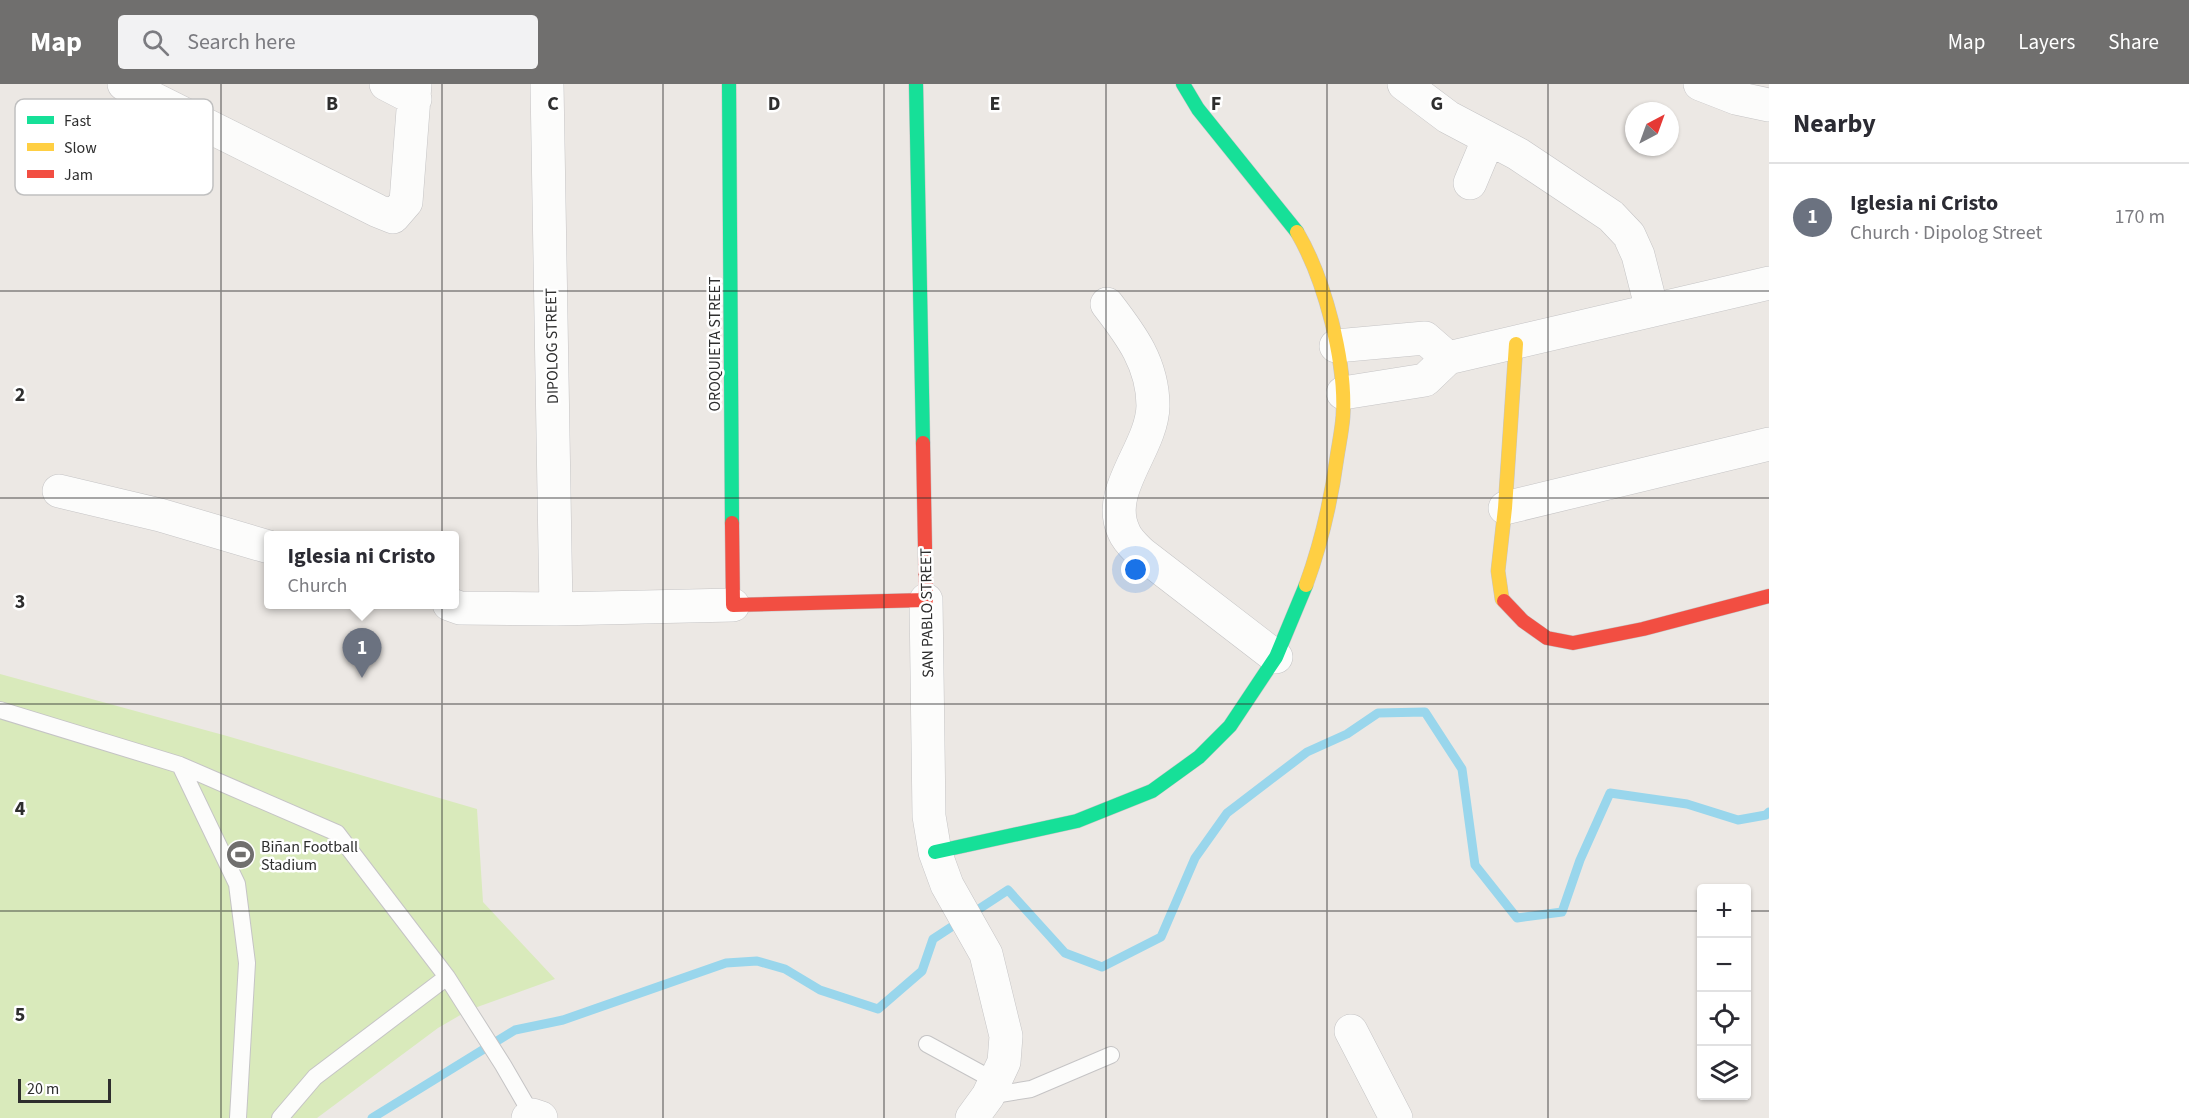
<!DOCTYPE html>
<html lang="en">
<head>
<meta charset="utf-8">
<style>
  :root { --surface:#fff; --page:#f2f2f3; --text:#2b2b33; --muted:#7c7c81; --line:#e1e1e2; --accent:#706f6e }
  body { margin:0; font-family:"Source Sans 3",sans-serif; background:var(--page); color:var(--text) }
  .controls { position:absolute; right:18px; bottom:18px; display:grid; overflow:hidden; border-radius:6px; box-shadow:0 2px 4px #0004 }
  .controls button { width:54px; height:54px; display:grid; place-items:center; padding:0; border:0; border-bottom:2px solid var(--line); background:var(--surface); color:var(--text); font:30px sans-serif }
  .compass { position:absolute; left:1625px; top:18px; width:54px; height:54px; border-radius:50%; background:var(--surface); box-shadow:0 2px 4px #0004; rotate:41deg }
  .scale { position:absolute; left:18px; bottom:15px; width:93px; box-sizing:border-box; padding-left:6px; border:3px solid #2e2e2e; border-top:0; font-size:16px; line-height:21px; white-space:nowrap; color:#2e2e2e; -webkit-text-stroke:4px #fff; paint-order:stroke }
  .you { position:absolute; left:1136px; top:486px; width:21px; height:21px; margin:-15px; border:4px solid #fff; border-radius:50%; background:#1a73e8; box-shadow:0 0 0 9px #1a73e833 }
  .badge { display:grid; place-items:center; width:39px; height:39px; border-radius:50%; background:var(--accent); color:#fff; font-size:20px; font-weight:700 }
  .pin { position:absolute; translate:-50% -50px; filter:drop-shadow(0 2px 3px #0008) }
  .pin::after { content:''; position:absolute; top:32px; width:21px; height:18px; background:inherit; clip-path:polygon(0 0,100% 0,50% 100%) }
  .popup { position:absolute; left:264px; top:447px; width:195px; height:78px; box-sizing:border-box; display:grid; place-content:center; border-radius:6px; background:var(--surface); filter:drop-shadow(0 2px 4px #0005); font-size:20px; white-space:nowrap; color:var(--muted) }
  .popup b { font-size:22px; color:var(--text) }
  .popup::after { content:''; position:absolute; left:50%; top:100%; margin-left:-12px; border:12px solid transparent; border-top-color:var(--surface) }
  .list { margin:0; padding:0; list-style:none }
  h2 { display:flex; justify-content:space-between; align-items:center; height:78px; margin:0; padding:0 24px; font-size:26px }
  h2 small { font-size:20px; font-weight:400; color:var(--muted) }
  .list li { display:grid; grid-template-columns:39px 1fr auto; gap:18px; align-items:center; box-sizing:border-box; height:108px; padding:0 24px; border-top:2px solid var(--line) }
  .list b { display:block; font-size:22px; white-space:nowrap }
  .list p { margin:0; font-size:20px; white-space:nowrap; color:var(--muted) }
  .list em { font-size:20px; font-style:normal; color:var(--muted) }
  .icon { flex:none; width:33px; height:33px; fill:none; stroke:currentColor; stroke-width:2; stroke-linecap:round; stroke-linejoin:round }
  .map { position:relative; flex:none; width:1769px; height:1034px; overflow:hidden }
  header { display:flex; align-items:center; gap:36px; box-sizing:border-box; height:84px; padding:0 30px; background:var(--accent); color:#fff }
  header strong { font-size:28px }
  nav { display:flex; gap:33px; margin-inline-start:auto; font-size:21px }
  .search { width:420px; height:54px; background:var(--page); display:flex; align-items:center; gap:15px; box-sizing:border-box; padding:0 21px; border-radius:6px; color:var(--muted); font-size:22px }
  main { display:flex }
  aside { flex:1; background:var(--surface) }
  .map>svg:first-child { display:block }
</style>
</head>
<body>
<header>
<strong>Map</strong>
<div class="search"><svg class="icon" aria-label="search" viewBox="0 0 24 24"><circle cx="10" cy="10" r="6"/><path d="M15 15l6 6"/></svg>Search here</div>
<nav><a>Map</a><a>Layers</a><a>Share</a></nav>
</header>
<main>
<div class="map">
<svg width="1769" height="1034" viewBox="0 0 1769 1034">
  <rect width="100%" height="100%" fill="#ece8e4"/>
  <path fill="#d9eabb" d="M0 590 227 652 477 725 483 818 555 895 469 926 438 944 317 1034H0Z"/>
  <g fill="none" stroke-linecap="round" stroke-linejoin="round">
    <path stroke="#99d6ec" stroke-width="9" d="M372 1034 515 946 563 936 726 879 757 877 785 885 820 906 878 925 922 887 933 855 1008 806 1065 869 1102 883 1161 853 1195 774 1227 729 1307 668 1347 650 1378 629 1425 628 1462 685 1475 781 1517 834 1562 828 1580 776 1610 709 1687 720 1738 736 1766 731 1769 728"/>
    <defs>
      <path id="lane" d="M0 626 180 681 337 749 447 893 503 981 532 1031
        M180 681 237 800 247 879 238 1034
        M927 960 995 997
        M988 1012 1031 1005 1111 971
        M280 1034 315 993 447 893"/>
      <path id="street" d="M124 0 378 127 393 133 406 118 415 0
        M386 0 415 15
        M547 0 556 525
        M1404 0 1448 33 1518 70 1611 132 1629 151 1638 171 1652 226
        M1700 0 1736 14 1769 21
        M1470 99 1488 56
        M1107 220C1131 251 1153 280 1153 322 1152 365 1104 407 1124 448 1127 456 1135 463 1141 469L1276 573
        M1336 262 1425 254 1448 274
        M1343 309 1425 296 1448 274 1769 199
        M59 407 160 431 269 463
        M1505 424 1769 360
        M926 516 929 732 935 768 947 801 986 870 1006 952 1004 978 988 1012 972 1034
        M449 520 460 524 556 525 733 521
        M1351 947 1396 1034
        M528 1034 532 1031 541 1034"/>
      <path id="fast" d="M729 0 732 439
        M916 0 923 359
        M1183 0 1198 25 1297 148
        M935 768 1077 737 1152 707 1199 673 1230 642 1276 573 1306 501"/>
      <path id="slow" d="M1297 148C1325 196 1346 277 1343 332 1342 346 1339 360 1337 373 1331 417 1321 460 1306 501
        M1504 517 1502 515 1498 487 1505 424 1516 260"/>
      <path id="jam" d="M732 439 733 521 926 516 923 359
        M1504 517 1523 537 1547 554 1573 559 1643 545 1769 512"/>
    </defs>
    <use href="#lane" stroke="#c5c4c5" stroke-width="18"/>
    <use href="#street" stroke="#c5c4c5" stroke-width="34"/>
    <use href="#fast" stroke="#c5c4c5" stroke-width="15"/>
    <use href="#slow" stroke="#c5c4c5" stroke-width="15"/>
    <use href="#jam" stroke="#c5c4c5" stroke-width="15"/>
    <use href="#lane" stroke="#fcfcfb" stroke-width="16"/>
    <use href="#street" stroke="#fcfcfb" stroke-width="33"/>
    <use href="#fast" stroke="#16e098" stroke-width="14"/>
    <use href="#slow" stroke="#ffcf43" stroke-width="14"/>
    <use href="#jam" stroke="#f24e42" stroke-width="14"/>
  </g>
  <path fill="none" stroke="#2e2e2e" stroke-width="1.5" stroke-opacity="0.55" d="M221 0V1034M442 0V1034M663 0V1034M884 0V1034M1106 0V1034M1327 0V1034M1548 0V1034M0 207H1769M0 414H1769M0 620H1769M0 827H1702M1746 827H1769"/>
  <defs>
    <symbol id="stadium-disc" viewBox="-11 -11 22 22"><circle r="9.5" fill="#706f6e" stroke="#fff"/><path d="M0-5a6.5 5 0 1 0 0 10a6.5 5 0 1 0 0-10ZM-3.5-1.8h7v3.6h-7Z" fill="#fff"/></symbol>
  </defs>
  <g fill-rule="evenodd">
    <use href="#stadium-disc" x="224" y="754" width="33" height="33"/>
  </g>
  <g text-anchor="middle" stroke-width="5" stroke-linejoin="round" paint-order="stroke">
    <g font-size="16" fill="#2e2e2e" stroke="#fff">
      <text transform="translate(714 260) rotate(-90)" y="6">OROQUIETA STREET</text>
      <text transform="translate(551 262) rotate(-91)" y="6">DIPOLOG STREET</text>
      <text transform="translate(926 529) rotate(-91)" y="6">SAN PABLO STREET</text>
    </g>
    <g font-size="16" fill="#2e2e2e" stroke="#fff" text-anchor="start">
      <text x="261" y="768">Biñan Football<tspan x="261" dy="18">Stadium</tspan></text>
    </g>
  </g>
  <rect x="15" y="15" width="198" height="96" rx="9" fill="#fff" stroke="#c0c0c0" stroke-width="1.5"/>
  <rect x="27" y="32" width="27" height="8" fill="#16e098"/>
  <rect x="27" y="59" width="27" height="8" fill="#ffcf43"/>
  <rect x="27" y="86" width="27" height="8" fill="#f24e42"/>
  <g font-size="16" fill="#2e2e2e">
    <text x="64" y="42">Fast</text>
    <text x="64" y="69">Slow</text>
    <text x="64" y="96">Jam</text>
  </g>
  <g font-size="20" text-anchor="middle" font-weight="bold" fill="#2e2e2e" stroke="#fff" stroke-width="5" stroke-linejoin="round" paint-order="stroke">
    <text x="332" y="26">B</text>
    <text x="553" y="26">C</text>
    <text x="774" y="26">D</text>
    <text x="995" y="26">E</text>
    <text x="1216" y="26">F</text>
    <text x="1437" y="26">G</text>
    <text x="20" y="317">2</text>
    <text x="20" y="524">3</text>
    <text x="20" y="731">4</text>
    <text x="20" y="937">5</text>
  </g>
</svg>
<div class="controls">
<button>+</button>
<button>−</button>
<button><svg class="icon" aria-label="locate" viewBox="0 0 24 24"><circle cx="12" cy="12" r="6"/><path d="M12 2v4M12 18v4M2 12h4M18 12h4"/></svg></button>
<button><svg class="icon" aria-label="layers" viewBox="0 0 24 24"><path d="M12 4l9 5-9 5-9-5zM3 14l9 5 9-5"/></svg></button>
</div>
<svg class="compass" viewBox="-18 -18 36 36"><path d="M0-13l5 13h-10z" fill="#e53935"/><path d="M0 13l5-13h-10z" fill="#7c7c81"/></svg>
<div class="scale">20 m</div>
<div class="you"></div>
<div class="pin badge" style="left:362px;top:594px;background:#6b7280">1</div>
<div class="popup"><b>Iglesia ni Cristo</b>Church</div>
</div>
<aside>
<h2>Nearby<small></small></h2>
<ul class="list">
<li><span class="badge" style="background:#6b7280">1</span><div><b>Iglesia ni Cristo</b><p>Church · Dipolog Street</p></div><em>170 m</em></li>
</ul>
</aside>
</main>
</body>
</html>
